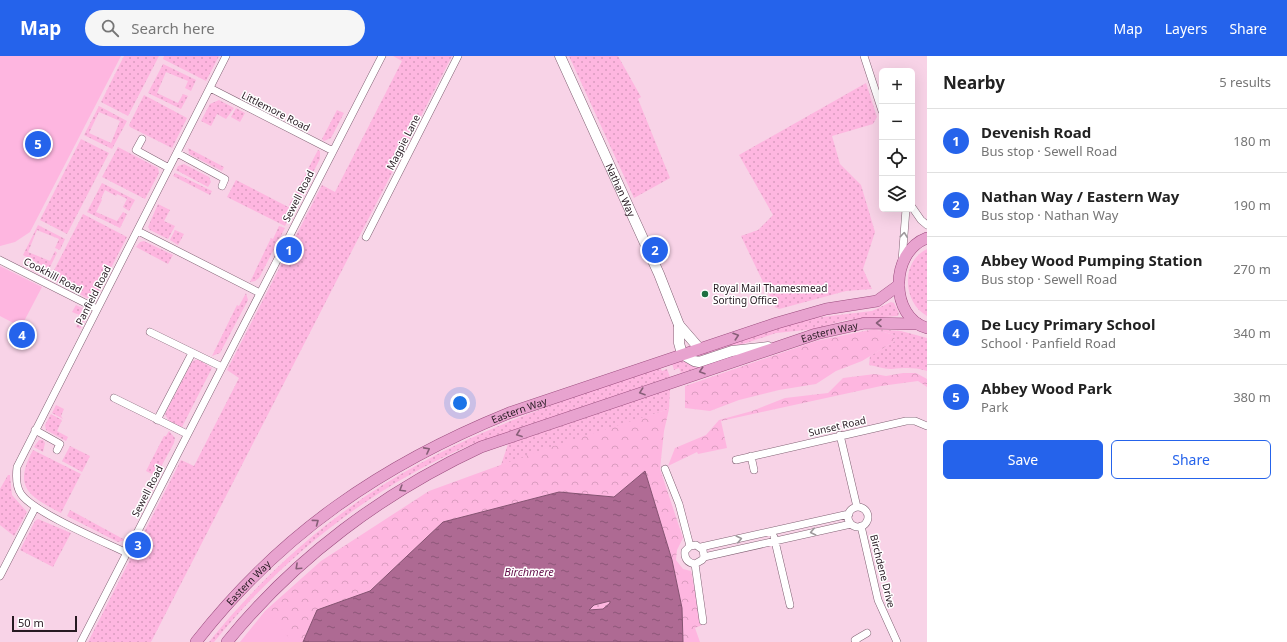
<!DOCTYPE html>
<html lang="en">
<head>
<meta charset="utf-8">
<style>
  :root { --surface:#fff; --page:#f6f6f6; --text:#222; --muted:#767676; --line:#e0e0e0; --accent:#2563eb }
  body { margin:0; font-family:"Noto Sans",sans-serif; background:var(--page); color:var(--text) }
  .controls { position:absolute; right:12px; top:12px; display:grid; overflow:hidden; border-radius:6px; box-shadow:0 4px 16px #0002 }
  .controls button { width:36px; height:36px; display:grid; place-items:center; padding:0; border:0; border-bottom:1px solid var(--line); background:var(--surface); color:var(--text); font:20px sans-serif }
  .scale { position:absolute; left:12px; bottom:10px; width:65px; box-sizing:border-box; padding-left:4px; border:2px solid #261921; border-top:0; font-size:11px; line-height:14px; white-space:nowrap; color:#261921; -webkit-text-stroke:3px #fff; paint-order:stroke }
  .you { position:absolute; left:460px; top:347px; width:14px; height:14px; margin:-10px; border:3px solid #fff; border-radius:50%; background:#1a73e8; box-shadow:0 0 0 6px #1a73e833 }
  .badge { display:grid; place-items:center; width:26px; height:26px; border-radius:50%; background:var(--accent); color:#fff; font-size:13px; font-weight:700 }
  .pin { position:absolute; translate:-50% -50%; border:2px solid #fff; box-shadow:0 1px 4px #0006 }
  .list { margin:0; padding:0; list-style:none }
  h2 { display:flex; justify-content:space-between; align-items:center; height:52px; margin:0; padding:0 16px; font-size:17px }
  h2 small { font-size:13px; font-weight:400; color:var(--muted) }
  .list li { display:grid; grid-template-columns:26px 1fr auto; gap:12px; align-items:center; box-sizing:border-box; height:64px; padding:0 16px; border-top:1px solid var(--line) }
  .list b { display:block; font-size:15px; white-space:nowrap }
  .list p { margin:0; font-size:13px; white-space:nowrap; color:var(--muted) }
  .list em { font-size:13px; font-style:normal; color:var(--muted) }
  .actions { display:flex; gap:8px; padding:12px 16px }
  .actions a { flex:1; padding:9px 0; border:1px solid var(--accent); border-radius:6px; text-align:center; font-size:14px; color:var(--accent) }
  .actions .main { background:var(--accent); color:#fff }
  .icon { flex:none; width:22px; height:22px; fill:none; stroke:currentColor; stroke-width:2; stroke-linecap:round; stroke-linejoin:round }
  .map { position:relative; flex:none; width:927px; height:586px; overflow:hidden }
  header { display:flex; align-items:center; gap:24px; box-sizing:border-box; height:56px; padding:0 20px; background:var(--accent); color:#fff }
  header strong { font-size:19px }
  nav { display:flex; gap:22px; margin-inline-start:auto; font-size:14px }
  .search { width:280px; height:36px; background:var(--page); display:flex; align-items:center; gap:10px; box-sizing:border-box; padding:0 14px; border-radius:22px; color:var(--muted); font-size:15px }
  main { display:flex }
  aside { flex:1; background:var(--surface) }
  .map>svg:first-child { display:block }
</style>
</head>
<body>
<header>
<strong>Map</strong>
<div class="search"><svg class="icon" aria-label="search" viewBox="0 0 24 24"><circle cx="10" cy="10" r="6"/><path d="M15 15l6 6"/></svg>Search here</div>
<nav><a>Map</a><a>Layers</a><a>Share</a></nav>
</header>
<main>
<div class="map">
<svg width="927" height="586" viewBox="0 0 927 586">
  <defs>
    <pattern id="grass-dots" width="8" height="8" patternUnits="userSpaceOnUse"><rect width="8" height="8" fill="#feb6e0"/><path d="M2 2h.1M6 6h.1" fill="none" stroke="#da9cc0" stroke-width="1.8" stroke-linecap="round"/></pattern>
    <pattern id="forest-crowns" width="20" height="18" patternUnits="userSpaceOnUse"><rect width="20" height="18" fill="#feb6e0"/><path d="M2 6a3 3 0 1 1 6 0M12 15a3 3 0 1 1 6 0" fill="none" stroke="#da9cc0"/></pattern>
    <pattern id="water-ripples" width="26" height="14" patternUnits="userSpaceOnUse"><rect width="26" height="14" fill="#ae6a93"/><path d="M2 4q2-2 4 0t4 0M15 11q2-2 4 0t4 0" fill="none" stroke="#8d5678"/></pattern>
  </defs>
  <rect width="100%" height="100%" fill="#f8d3e7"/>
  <path fill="url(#grass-dots)" fill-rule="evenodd" d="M124 0H159L128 60 101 46Z
    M164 0H219L206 25 163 3Z
    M393 0H452L151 586H88L181 404 194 410 239 322 227 314 322 129 335 136 402 5Z
    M569 0H618L641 41 638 43 670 122 634 142Z
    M163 8 196 24 191 35 185 32 188 25 166 16 157 37 178 47 183 38 188 40 181 53 148 37Z
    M866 27 877 61 873 68 832 80 840 108 861 129 875 176 863 213 872 233 846 235 779 253 775 251 741 180 758 174 773 159 739 99Z
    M144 39 187 62 172 92 130 71 129 69Z
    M219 44 234 52 226 63 217 58 211 70 201 65 210 48Z
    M99 50 127 65 112 93 84 79ZM99 56 120 65 111 87 89 77Z
    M236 52 245 57 240 66 231 61Z
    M337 54 344 57 331 82 324 85 322 83Z
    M81 83 109 97 67 178 40 164Z
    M118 91 158 112 159 117 145 143 102 121Z
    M188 92 224 111 222 115 189 98Z
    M318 94 320 95V103L295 151 289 149Z
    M184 108 209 121 211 126 208 131 176 114 178 110Z
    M175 117 212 135 210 139 173 120Z
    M236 124 294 154 285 170 227 141Z
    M102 127 135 144 129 155 123 151 127 143 117 138 116 140 105 134 101 143 102 144 96 156 117 165 123 156 127 158 120 172 87 156Z
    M158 148 170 154 164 165 175 170 168 183 150 174 148 171Z
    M83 158 127 181 96 241 87 242 50 222Z
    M38 169 65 183 60 194 55 192 59 183 37 174 28 196 50 205 55 195 57 197 49 213 23 199Z
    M279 170 285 172 259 222 255 225 250 226 271 182 273 183Z
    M175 174 184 178 178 189 170 184Z
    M144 185 173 199 168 208 136 191 140 186Z
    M927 193V260C903 247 900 206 927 193Z
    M246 237 248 244 220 297 212 300 237 249 239 250Z
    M891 246 894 247 899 257 898 260 846 264 815 273 776 277 704 301 698 302 694 299 784 269 814 262 872 255Z
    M76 249 84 253 87 259 80 273 76 271 82 260 72 256Z
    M874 273 901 275 927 282V315C914 311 905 312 891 313 884 313 876 310 869 309L870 300 895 285 894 279Z
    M195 304H199L212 312 182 371C174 371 168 365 165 358L192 306Z
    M684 304 689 308 695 309 696 312 681 317 679 312 674 314 672 307Z
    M660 311 662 315 667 313 670 321 473 388C370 431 284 500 214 586H209C267 514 337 452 419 408 495 366 579 339 660 311Z
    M670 333 669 353 501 409 508 388Z
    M56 349 64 353 61 360 63 363 52 357Z
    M51 358 62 364 57 375 68 381 66 385 46 374 45 369Z
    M169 375 175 382 174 387 156 420 146 415 164 380H166Z
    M39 384H43L45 387 43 396 34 391Z
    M70 390 90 400 82 416 62 405Z
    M33 394 81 418 61 457C28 440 13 431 33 394Z
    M8 419H10L12 439 27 456 14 480 0 469V433Z
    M70 454 125 484 118 486 67 460Z
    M38 463 71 477 53 511 20 494 35 465Z
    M610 545V547L603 553 589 554 594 549Z"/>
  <path fill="url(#forest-crowns)" d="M874 273 894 279 895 285 862 305 836 315 816 328 779 334 739 344 710 355 685 352V330L816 285Z
    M903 317H916L927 323V331L918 325 881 330 721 365 727 392 698 398 697 396 668 410 675 392 706 379 719 364 752 355 785 342 828 337 843 322 875 318 886 320Z
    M669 353 664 375 660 413 683 482 677 494 676 504 683 513 691 515 702 569 695 572 700 586H683L682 552 672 504 645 415 614 441 559 436 443 466 370 535 317 554 303 586H263L265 555 321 505 429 435 550 391Z"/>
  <path fill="#feb6e0" d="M0 0H121L30 176 15 186 0 190Z
    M0 210 42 231 21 271 0 260Z
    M265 555 293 586H240Z"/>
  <path fill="url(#water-ripples)" stroke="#855271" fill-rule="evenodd" d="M645 415 672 504 682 552 683 586H303L317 554 370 535 443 466 559 436 614 441ZM610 545V547L603 553 589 554 594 549Z"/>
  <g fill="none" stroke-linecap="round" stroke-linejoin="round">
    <defs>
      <path id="street" d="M864 0 882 55
        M210 32 333 95
        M142 83 136 94 169 112
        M177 97 225 123 222 130
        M912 151 921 164 927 169
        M138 175 260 237
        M366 181 458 0
        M0 204 97 253
        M902 205 906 153
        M150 276 222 311
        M114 342 187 378
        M157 364 192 297
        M35 374 60 388 57 394
        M840 379 857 451
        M751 400 754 414
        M736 404 906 365H915L927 370
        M665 413 679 448 690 490
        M848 461a10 10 0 1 1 20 0a10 10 0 1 1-20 0Z
        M861 470 878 544 897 586
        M774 481 790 549
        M701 491 849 458
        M127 497C104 486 33 456 21 438 16 431 16 420 17 411L226 0
        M704 501 703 494 696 489 690 490 685 495C684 503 688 507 695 508L702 504 704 501 851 468
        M695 508 703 565
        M0 520 35 452
        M81 586 382 0
        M856 586 855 584 867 577"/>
      <g id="secondary">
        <path id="s1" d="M560 0 659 218 679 269 699 292"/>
        <path d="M679 269V287L682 298 694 305 699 306 732 295 768 291"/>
      </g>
      <g id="primary">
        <path d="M927 182C889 196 890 262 927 272"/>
        <path id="s2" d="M196 586C281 477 383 408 509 357L777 267 826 253 877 245 899 229"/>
        <path id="s3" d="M227 586C295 502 384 436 481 391L816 278 865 267 918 268"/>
      </g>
    </defs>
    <use href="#street" stroke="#816274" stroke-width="8"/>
    <use href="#secondary" stroke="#816274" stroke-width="11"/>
    <use href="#primary" stroke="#9a4b7d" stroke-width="12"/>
    <use href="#street" stroke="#fff" stroke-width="7"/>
    <use href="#secondary" stroke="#fff" stroke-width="10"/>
    <use href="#primary" stroke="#e8a3cf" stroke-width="11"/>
  </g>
  <defs><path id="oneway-chevron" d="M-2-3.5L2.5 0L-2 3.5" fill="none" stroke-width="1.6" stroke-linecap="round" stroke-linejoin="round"/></defs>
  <g stroke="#9d989b">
    <use href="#oneway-chevron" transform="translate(904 179) rotate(-84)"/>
    <use href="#oneway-chevron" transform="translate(813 476) rotate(167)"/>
    <use href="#oneway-chevron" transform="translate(739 483) rotate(-13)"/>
  </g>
  <g stroke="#875e78">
    <use href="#oneway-chevron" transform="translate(879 267) rotate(180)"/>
    <use href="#oneway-chevron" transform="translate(736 280) rotate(-18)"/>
    <use href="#oneway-chevron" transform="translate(702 315) rotate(162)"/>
    <use href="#oneway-chevron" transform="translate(642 336) rotate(161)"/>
    <use href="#oneway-chevron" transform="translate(519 378) rotate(160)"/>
    <use href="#oneway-chevron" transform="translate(427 394) rotate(-28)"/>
    <use href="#oneway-chevron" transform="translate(402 433) rotate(149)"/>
    <use href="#oneway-chevron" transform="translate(316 466) rotate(-37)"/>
    <use href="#oneway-chevron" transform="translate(298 511) rotate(137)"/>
  </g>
  <circle fill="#1d6f41" stroke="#fff" stroke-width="1.5" cx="705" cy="238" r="4"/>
  <g text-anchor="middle" stroke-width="3" stroke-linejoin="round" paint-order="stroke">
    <g font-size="10" fill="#261921" stroke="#fff">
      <text transform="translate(276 55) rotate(27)" y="4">Littlemore Road</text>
      <text transform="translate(403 86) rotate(-63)" y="4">Magpie Lane</text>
      <text dy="4" stroke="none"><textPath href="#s1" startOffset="147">Nathan Way</textPath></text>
      <text transform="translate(298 140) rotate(-63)" y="4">Sewell Road</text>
      <text transform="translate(53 219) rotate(28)" y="4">Cookhill Road</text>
      <text transform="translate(93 239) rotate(-63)" y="4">Panfield Road</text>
      <text dy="4" stroke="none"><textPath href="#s3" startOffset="690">Eastern Way</textPath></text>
      <text dy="4" stroke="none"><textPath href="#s2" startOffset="403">Eastern Way</textPath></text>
      <text transform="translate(837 370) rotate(-13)" y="4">Sunset Road</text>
      <text transform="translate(147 435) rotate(-63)" y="4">Sewell Road</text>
      <text transform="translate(883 515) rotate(76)" y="4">Birchdene Drive</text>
      <text dy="4" stroke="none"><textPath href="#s2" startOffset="79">Eastern Way</textPath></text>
    </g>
    <g font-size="10" fill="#261921" stroke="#fff" text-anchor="start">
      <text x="713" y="236">Royal Mail Thamesmead<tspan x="713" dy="12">Sorting Office</tspan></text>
    </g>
    <g font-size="11" font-style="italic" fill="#640f4a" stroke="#fff">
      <text x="529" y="520">Birchmere</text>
    </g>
  </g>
</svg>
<div class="controls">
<button>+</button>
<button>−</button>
<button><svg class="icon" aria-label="locate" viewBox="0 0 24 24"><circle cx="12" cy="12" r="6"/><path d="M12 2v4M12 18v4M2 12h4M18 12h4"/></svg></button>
<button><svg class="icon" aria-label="layers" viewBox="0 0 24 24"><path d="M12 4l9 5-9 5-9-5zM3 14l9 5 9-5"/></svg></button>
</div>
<div class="scale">50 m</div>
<div class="you"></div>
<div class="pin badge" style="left:289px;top:194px">1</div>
<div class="pin badge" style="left:655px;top:194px">2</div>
<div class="pin badge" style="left:138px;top:489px">3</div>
<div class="pin badge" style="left:22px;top:279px">4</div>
<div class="pin badge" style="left:38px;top:88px">5</div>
</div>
<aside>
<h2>Nearby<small>5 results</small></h2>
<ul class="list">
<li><span class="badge">1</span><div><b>Devenish Road</b><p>Bus stop · Sewell Road</p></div><em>180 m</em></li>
<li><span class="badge">2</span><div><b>Nathan Way / Eastern Way</b><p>Bus stop · Nathan Way</p></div><em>190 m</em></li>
<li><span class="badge">3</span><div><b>Abbey Wood Pumping Station</b><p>Bus stop · Sewell Road</p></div><em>270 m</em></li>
<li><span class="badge">4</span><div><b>De Lucy Primary School</b><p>School · Panfield Road</p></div><em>340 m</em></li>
<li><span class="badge">5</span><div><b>Abbey Wood Park</b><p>Park</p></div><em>380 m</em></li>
</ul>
<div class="actions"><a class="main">Save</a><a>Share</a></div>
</aside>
</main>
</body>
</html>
